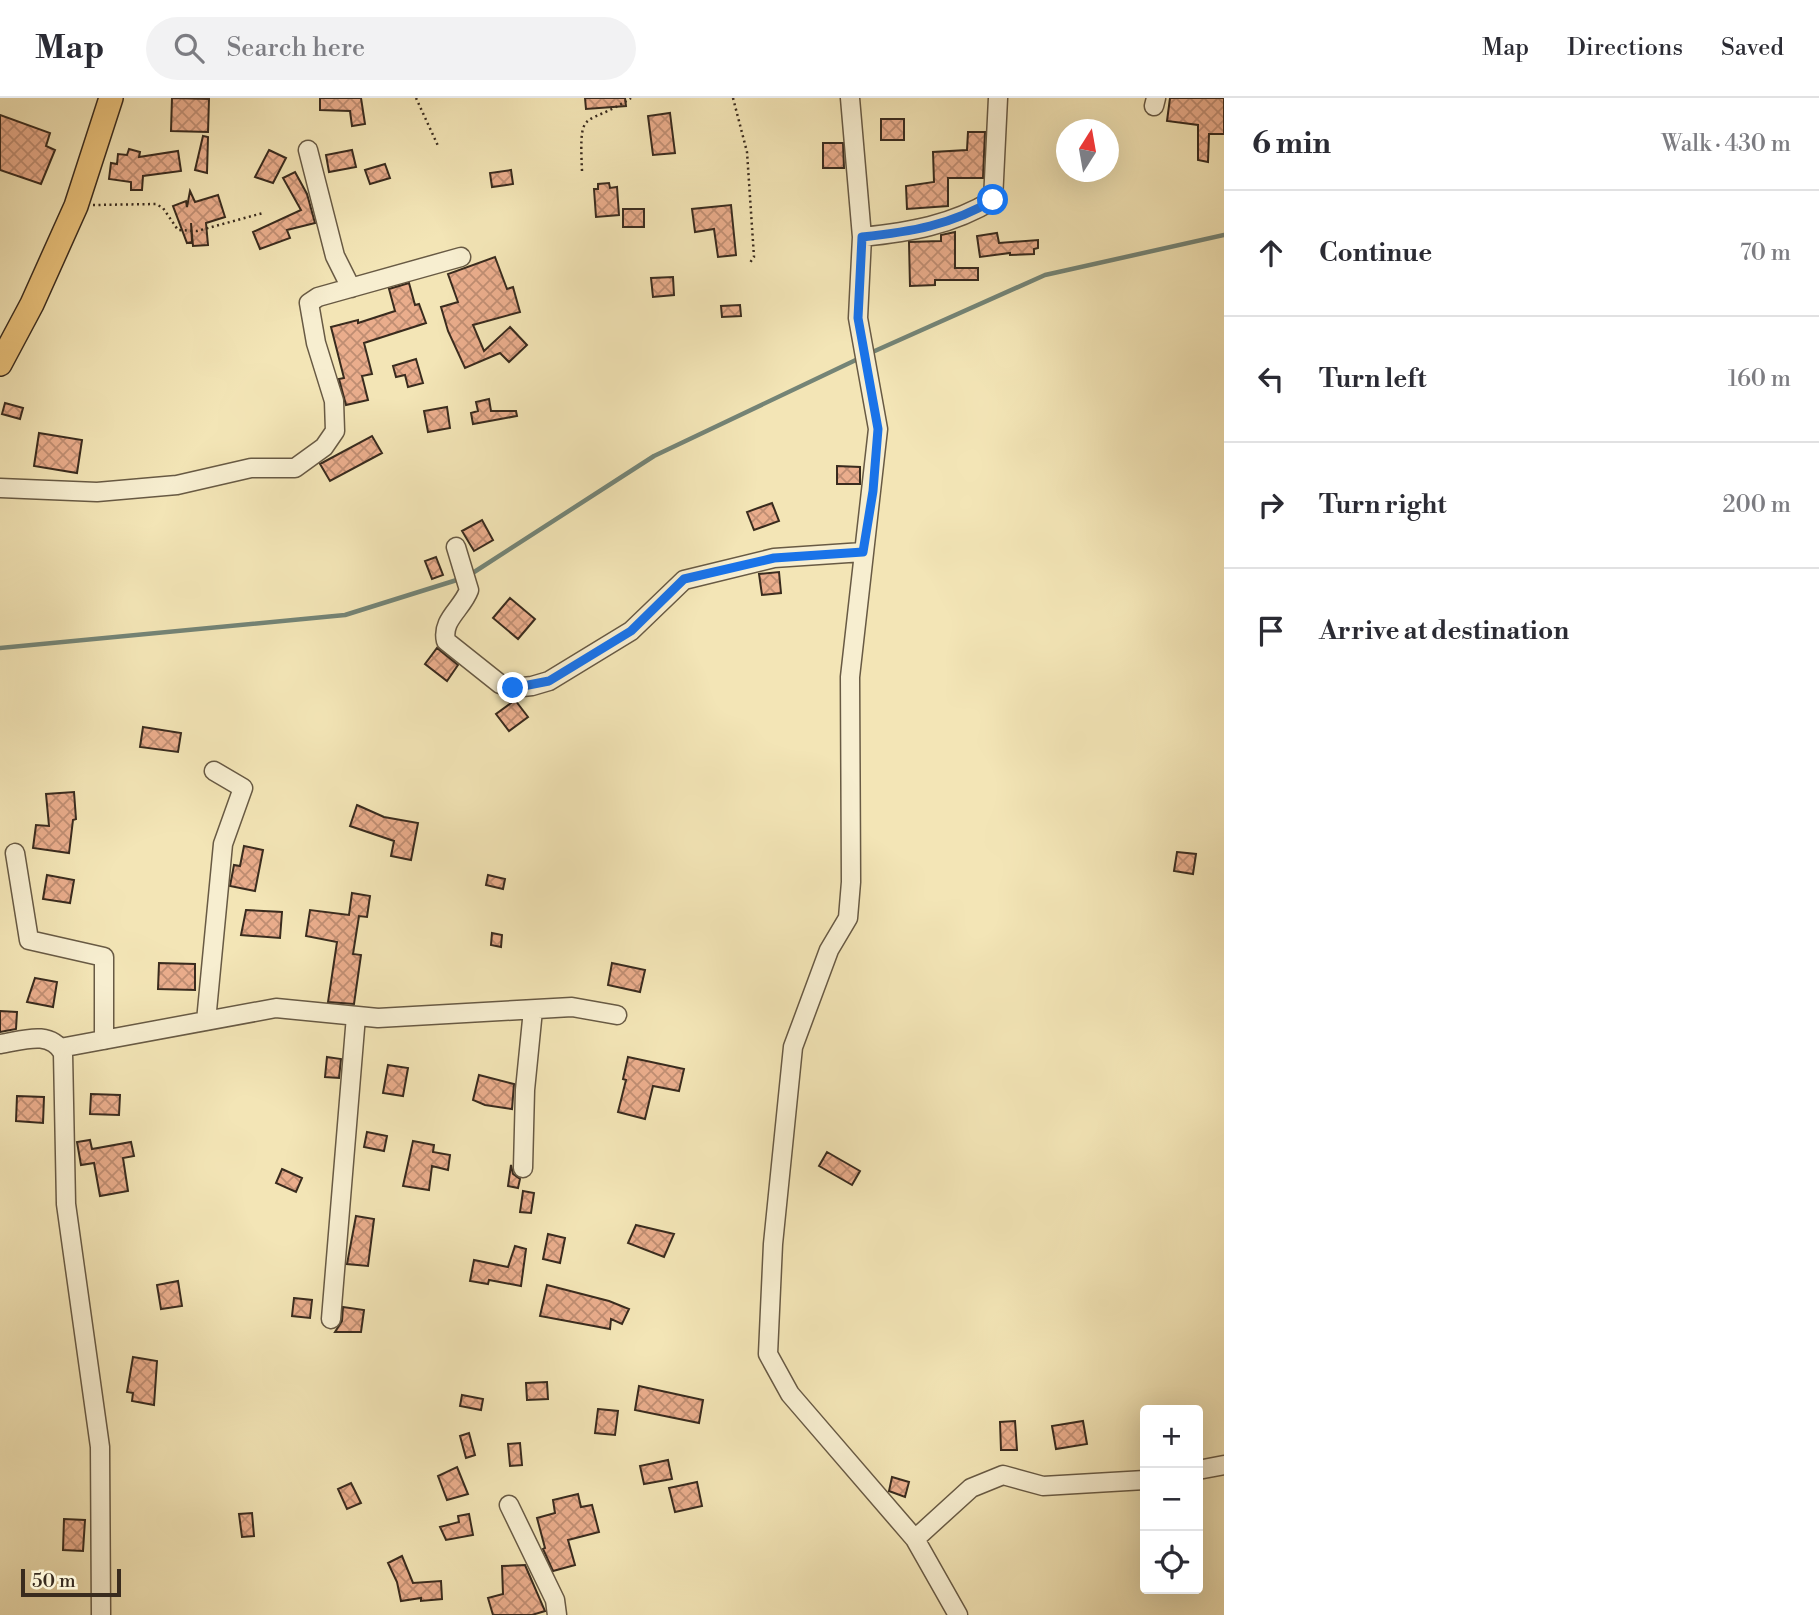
<!DOCTYPE html>
<html lang="en">
<head>
<meta charset="utf-8">
<style>
  :root { --surface:#fff; --page:#f2f2f3; --text:#2b2b33; --muted:#7c7c81; --line:#e1e1e2 }
  body { margin:0; font-family:"Libre Bodoni",serif; background:var(--page); color:var(--text) }
  .controls { position:absolute; right:21px; bottom:21px; display:grid; overflow:hidden; border-radius:7px; box-shadow:0 7px 28px #0002 }
  .controls button { width:63px; height:63px; display:grid; place-items:center; padding:0; border:0; border-bottom:2px solid var(--line); background:var(--surface); color:var(--text); font:35px sans-serif }
  .compass { position:absolute; left:1056px; top:21px; width:63px; height:63px; border-radius:50%; background:var(--surface); box-shadow:0 7px 28px #0002; rotate:11deg }
  .scale { position:absolute; left:21px; bottom:18px; width:100px; box-sizing:border-box; padding-left:7px; border:4px solid #392b1e; border-top:0; font-size:19px; line-height:24px; white-space:nowrap; color:#392b1e; -webkit-text-stroke:5px #f7eed0; paint-order:stroke }
  .stop { position:absolute; width:21px; height:21px; margin:-16px; border:5px solid #1a73e8; border-radius:50%; background:#fff }
  .stop.end { background:#1a73e8; border-color:#fff; box-shadow:0 2px 7px #0008 }
  .list { margin:0; padding:0; list-style:none }
  h2 { display:flex; justify-content:space-between; align-items:center; height:91px; margin:0; padding:0 28px; font-size:30px }
  h2 small { font-size:23px; font-weight:400; color:var(--muted) }
  .list li { display:grid; grid-template-columns:46px 1fr auto; gap:21px; align-items:center; box-sizing:border-box; height:126px; padding:0 28px; border-top:2px solid var(--line) }
  .list b { display:block; font-size:26px; white-space:nowrap }
  .list em { font-size:23px; font-style:normal; color:var(--muted) }
  .icon { flex:none; width:38px; height:38px; fill:none; stroke:currentColor; stroke-width:2; stroke-linecap:round; stroke-linejoin:round }
  .map { position:relative; flex:none; width:1224px; height:1517px; overflow:hidden }
  header { display:flex; align-items:center; gap:42px; box-sizing:border-box; height:98px; padding:0 35px; background:var(--surface); border-bottom:2px solid var(--line) }
  header strong { font-size:33px }
  nav { display:flex; gap:38px; margin-inline-start:auto; font-size:24px }
  .search { width:490px; height:63px; background:var(--page); display:flex; align-items:center; gap:18px; box-sizing:border-box; padding:0 24px; border-radius:38px; color:var(--muted); font-size:26px }
  main { display:flex }
  aside { flex:1; background:var(--surface) }
  .map>svg:first-child { display:block }
</style>
</head>
<body>
<header>
<strong>Map</strong>
<div class="search"><svg class="icon" aria-label="search" viewBox="0 0 24 24"><circle cx="10" cy="10" r="6"/><path d="M15 15l6 6"/></svg>Search here</div>
<nav><a>Map</a><a>Directions</a><a>Saved</a></nav>
</header>
<main>
<div class="map">
<svg width="1224" height="1517" viewBox="0 0 1224 1517">
  <defs>
    <pattern id="building-cross-hatch" width="8" height="8" patternUnits="userSpaceOnUse" patternTransform="scale(1.75)"><rect width="8" height="8" fill="#eaad8c"/><path d="M0 0l8 8M0 8l8-8" fill="none" stroke="#bf8d72"/></pattern>
  </defs>
  <rect width="100%" height="100%" fill="#f3e5b6"/>
  <filter id="stains"><feTurbulence type="fractalNoise" baseFrequency=".00286" numOctaves="4"/><feColorMatrix values="0 0 0 0 .2 0 0 0 0 .09 0 0 0 0 .02 0 0 0 .5 -.17"/></filter>
  <radialGradient id="worn" r=".72"><stop offset=".6" stop-color="#630" stop-opacity="0"/><stop offset="1" stop-color="#630" stop-opacity=".3"/></radialGradient>
  <g fill="none" stroke-linecap="round" stroke-linejoin="round">
    <path stroke="#748476" stroke-width="4.5" d="M868 256 1045 177 1224 137
      M468 478 654 358 860 260
      M0 550 345 517 460 481"/>
  </g>
  <path fill="url(#building-cross-hatch)" stroke="#392b1e" stroke-width="2" d="M172 0 209 1 208 34 171 33Z
    M320 0H361L365 26 352 28 350 13 320 12Z
    M585 0H625L626 8 586 11Z
    M1170 0H1224V36H1209L1208 64 1198 62V27L1167 23Z
    M670 15 675 55 653 57 648 18Z
    M0 17 50 35 46 48 55 52 41 86 0 72Z
    M881 21H904V42H881Z
    M968 34H985L983 80H948V108L907 111 906 88 934 84 933 54 967 52Z
    M203 38 208 39 207 75 195 72Z
    M823 45H843L844 70H823Z
    M129 51 140 54 139 59 178 53 181 73 143 78 142 92H131V84L109 81 111 65 117 66 118 56 127 57Z
    M269 52 286 60 273 85 255 79Z
    M352 52 356 69 329 74 326 57Z
    M385 66 390 80 370 86 365 72Z
    M511 72 513 86 492 89 490 75Z
    M295 74 307 96 315 125 287 132 290 140 260 151 253 134 301 112 283 80Z
    M609 85 610 90 617 89 619 117 596 119 594 91H598V86Z
    M190 93 195 104 218 97 225 119 206 125 208 147 193 148 191 125 192 144 187 145 173 108 186 103 187 109Z
    M731 107 736 157 718 159 714 131 695 134 692 111Z
    M623 111H644V129H623Z
    M955 134V170H978V182H935V187L910 188 909 144 941 143V137Z
    M997 135 999 145 1038 142V150L1034 151V156L1010 157V155L980 159 977 138Z
    M495 159 507 191 513 189 520 214 473 227 484 253 510 229 527 247 509 264 500 255 465 270 448 233 441 209 458 204 448 176Z
    M673 179 674 197 653 199 651 180Z
    M409 185 415 207 419 206 426 225 364 245 372 276 362 278 368 302 346 307 339 281 344 280 331 229 358 222V225L395 213 389 191Z
    M740 207 741 218 722 219 721 208Z
    M416 261 423 285 408 289 405 277 396 279 393 268Z
    M489 301 491 313H516L517 318 473 326 471 315 478 313 476 304Z
    M5 305 23 310 20 321 2 316Z
    M447 309 450 330 428 334 424 313Z
    M39 335 82 342 77 375 34 368Z
    M372 338 382 355 330 383 320 366Z
    M837 368 860 369V386H837Z
    M772 405 779 423 754 432 747 414Z
    M482 422 493 442 474 453 462 433Z
    M436 459 443 477 432 481 425 463Z
    M779 474 781 495 762 497 759 476Z
    M510 500 535 521 518 541 493 520Z
    M437 550 458 567 447 583 425 566Z
    M515 602 528 619 509 633 496 616Z
    M143 629 181 635 178 654 140 649Z
    M74 694 76 721 73 722 69 755 33 750 36 727 49 728 46 696Z
    M357 707 384 719 418 725 411 762 391 758 394 743 350 728Z
    M244 748 263 752 255 793 230 788 234 767 240 768Z
    M1177 754 1196 756 1193 776 1174 773Z
    M47 777 74 782 70 805 43 801Z
    M488 777 505 781 503 791 486 787Z
    M352 795 370 798 367 819 359 818 353 856 361 857 354 906 328 904 337 844 306 838 310 812 349 817Z
    M246 812 282 814 280 840 241 837Z
    M492 835 502 837 501 849 491 847Z
    M159 865 195 866V892L158 891Z
    M612 865 645 872 640 894 608 887Z
    M35 880 57 884 53 909 27 904Z
    M0 913 17 914 16 931 0 934Z
    M327 959 341 961 339 980 325 979Z
    M628 959 684 971 679 993 653 988 645 1021 618 1014 626 982 623 981Z
    M388 967 408 970 403 998 383 995Z
    M479 977 514 986 512 1011 485 1007 473 1002Z
    M91 996 120 997 119 1017 90 1016Z
    M17 998 44 999 43 1025 16 1023Z
    M367 1034 387 1038 384 1053 364 1049Z
    M90 1042 92 1051 131 1044 134 1058 123 1060 128 1093 100 1098 94 1065 81 1067 77 1044Z
    M413 1043 434 1047 433 1054 450 1057 448 1072 432 1068 429 1092 403 1088Z
    M827 1054 860 1073 852 1087 819 1068Z
    M511 1067 513 1076 520 1081 518 1090 508 1088Z
    M282 1071 302 1080 296 1094 276 1085Z
    M523 1093 534 1095 531 1115 520 1114Z
    M356 1118 374 1121 368 1168 347 1166Z
    M636 1127 674 1136 664 1159 628 1145Z
    M548 1136 565 1140 560 1165 543 1161Z
    M515 1148 526 1151 521 1188 489 1182 488 1186 470 1183 474 1162 508 1169Z
    M178 1183 182 1208 161 1211 157 1187Z
    M547 1187 609 1203 629 1211 622 1226 611 1221 610 1231 540 1218Z
    M294 1200 312 1202 310 1220 292 1218Z
    M343 1209 364 1212 361 1234H335L342 1223Z
    M133 1259 157 1263 154 1307 132 1303 133 1295 127 1294Z
    M547 1284 548 1301 527 1302 526 1285Z
    M639 1288 703 1302 699 1325 635 1312Z
    M462 1297 483 1301 481 1312 460 1308Z
    M598 1311 618 1313 615 1337 595 1335Z
    M1015 1323 1017 1352H1001L1000 1324Z
    M1083 1323 1087 1346 1056 1351 1052 1328Z
    M469 1335 475 1357 466 1360 460 1338Z
    M520 1345 522 1367 510 1368 508 1346Z
    M668 1362 672 1381 644 1386 640 1368Z
    M457 1369 468 1396 447 1402 438 1378Z
    M892 1379 909 1384 905 1399 889 1393Z
    M697 1384 702 1408 675 1414 669 1390Z
    M351 1385 361 1405 347 1411 338 1391Z
    M578 1396 581 1409 592 1407 599 1434 568 1442 575 1467 553 1473 543 1451 545 1450 537 1420 555 1415 553 1402Z
    M252 1415 254 1438 242 1439 239 1416Z
    M469 1416 473 1437 446 1442 440 1429 459 1424 458 1418Z
    M64 1421 85 1422 83 1453 63 1452Z
    M402 1458 413 1485 441 1483 442 1501 421 1503V1500L401 1503 397 1484 388 1465Z
    M525 1467 545 1513 532 1517H493L488 1500 503 1496 502 1468Z"/>
  <g fill="none" stroke-linecap="round" stroke-linejoin="round">
    <defs>
      <path id="minor" d="M850 0 862 139 858 220 878 331 850 579 851 784 848 820 829 852 793 949 773 1146 768 1256 790 1296 915 1441 958 1517
        M1154 8 1156 0
        M308 52 335 158 351 190
        M862 139C910 134 952 127 993 102L998 0
        M0 390 97 394 177 387 251 370H295L324 349 335 333 334 303 316 245 309 205 318 199 461 159
        M456 449 469 492C462 511 441 522 446 543L500 586 513 590 532 588 549 583 631 533 684 482 774 460 863 454
        M15 755 29 842 104 859V942
        M206 923 223 746 243 690 214 673
        M0 946C21 943 50 931 63 955L66 1106 100 1349 101 1517
        M60 950 276 910 378 920 572 909 617 917
        M523 1070 525 992 533 912
        M331 1221 356 918
        M1198 1372 1224 1367
        M509 1407 555 1502 557 1517
        M915 1441 971 1390 1003 1377 1043 1388 1145 1382"/>
      <path id="major" d="M0 266 32 206 76 108 111 0"/>
    </defs>
    <use href="#minor" stroke="#685a44" stroke-width="21"/>
    <use href="#major" stroke="#392b1e" stroke-width="26"/>
    <path stroke="#392b1e" stroke-width="2.5" stroke-dasharray="2 3.5" stroke-linecap="butt" d="M416 0 439 50
      M733 0 747 54 754 159 749 166
      M582 73C579 6 584 31 631 0
      M93 107 156 106 163 110 178 132 197 133 263 115"/>
    <use href="#minor" stroke="#f7eed0" stroke-width="18"/>
    <use href="#major" stroke="#eac27b" stroke-width="23"/>
  </g>
  <g fill="none" stroke-linecap="round" stroke-linejoin="round">
    <path stroke="#1a73e8" stroke-width="9" d="M513 590 549 583 631 533 684 481 774 460 863 454 873 393 878 331 858 220 862 139C910 134 952 127 993 102"/>
  </g>
  <rect width="100%" height="100%" filter="url(#stains)"/>
  <rect width="100%" height="100%" fill="url(#worn)"/>
</svg>
<div class="controls">
<button>+</button>
<button>−</button>
<button><svg class="icon" aria-label="locate" viewBox="0 0 24 24"><circle cx="12" cy="12" r="6"/><path d="M12 2v4M12 18v4M2 12h4M18 12h4"/></svg></button>
</div>
<svg class="compass" viewBox="-18 -18 36 36"><path d="M0-13l5 13h-10z" fill="#e53935"/><path d="M0 13l5-13h-10z" fill="#7c7c81"/></svg>
<div class="scale">50 m</div>
<div class="stop" style="left:993px;top:102px"></div>
<div class="stop end" style="left:513px;top:590px"></div>
</div>
<aside>
<h2>6 min<small>Walk · 430 m</small></h2>
<ul class="list">
<li><svg class="icon" aria-label="ahead" viewBox="0 0 24 24"><path d="M12 20V5M6 11l6-6 6 6"/></svg><div><b>Continue</b></div><em>70 m</em></li>
<li><svg class="icon" aria-label="left" viewBox="0 0 24 24"><path d="M17 20v-9H6M10 6l-5 5 5 5"/></svg><div><b>Turn left</b></div><em>160 m</em></li>
<li><svg class="icon" aria-label="right" viewBox="0 0 24 24"><path d="M7 20v-9h11M14 6l5 5-5 5"/></svg><div><b>Turn right</b></div><em>200 m</em></li>
<li><svg class="icon" aria-label="arrive" viewBox="0 0 24 24"><path d="M6 21V4h12l-3 4 3 4H6"/></svg><div><b>Arrive at destination</b></div></li>
</ul>
</aside>
</main>
</body>
</html>
